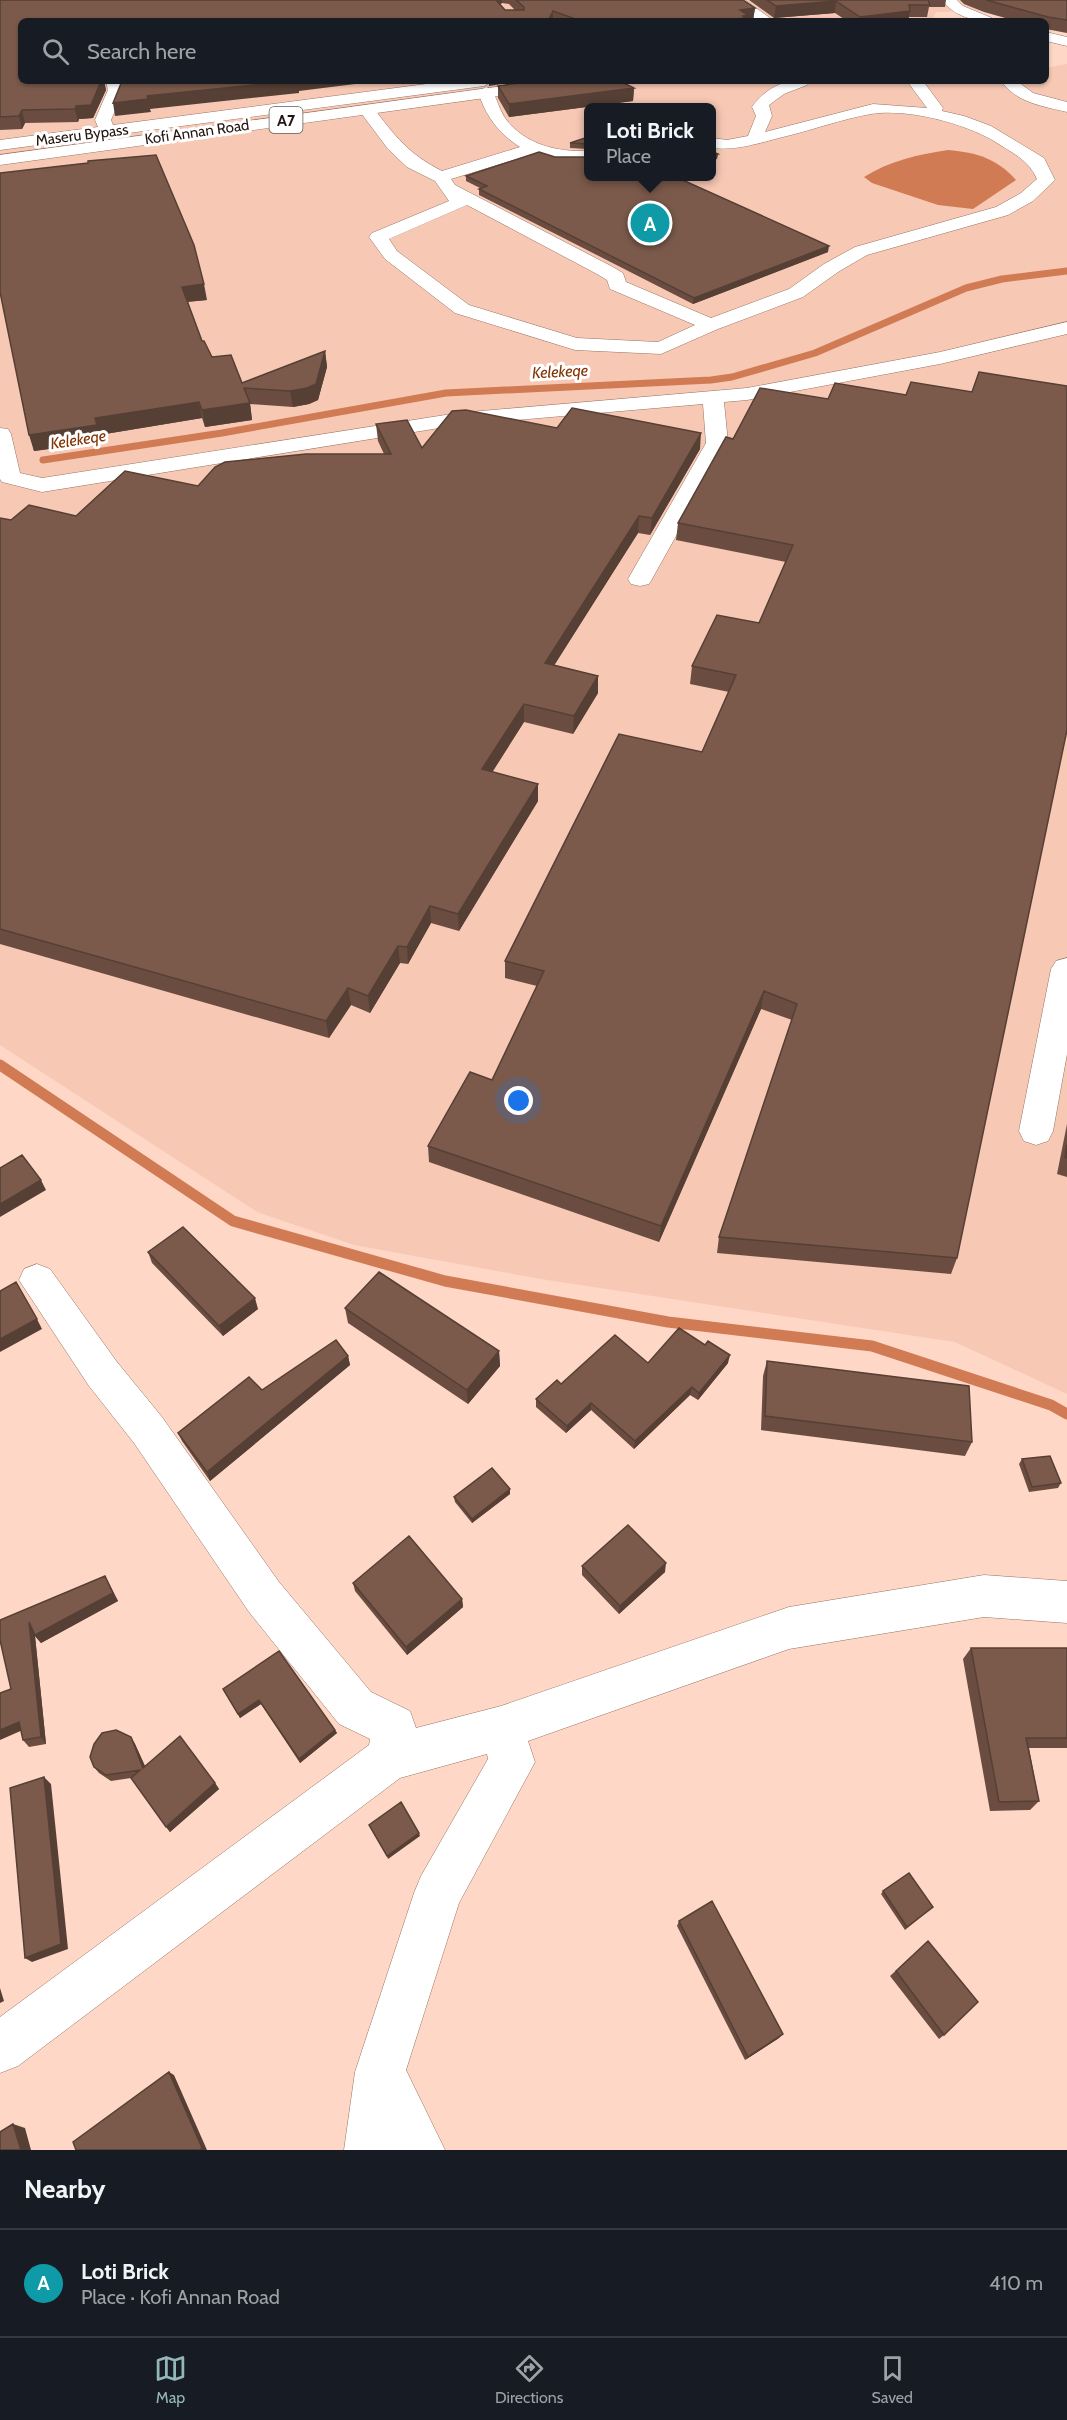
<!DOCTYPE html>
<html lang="en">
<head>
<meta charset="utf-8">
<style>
  :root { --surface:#171b24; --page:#242831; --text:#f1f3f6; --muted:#9ea1a6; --line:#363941; --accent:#93b6b8 }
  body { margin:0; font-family:Cabin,sans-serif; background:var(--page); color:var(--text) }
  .you { position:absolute; left:519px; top:1101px; width:21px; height:21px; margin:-15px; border:4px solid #fff; border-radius:50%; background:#1a73e8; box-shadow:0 0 0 9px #1a73e833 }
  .badge { display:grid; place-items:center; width:39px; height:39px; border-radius:50%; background:var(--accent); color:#fff; font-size:20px; font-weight:700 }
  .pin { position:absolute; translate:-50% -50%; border:3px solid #fff; box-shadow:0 2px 6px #0006 }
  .popup { position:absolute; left:584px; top:103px; width:132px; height:78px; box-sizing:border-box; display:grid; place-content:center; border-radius:9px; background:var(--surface); filter:drop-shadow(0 2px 4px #0005); font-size:20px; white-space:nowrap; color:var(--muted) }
  .popup b { font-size:22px; color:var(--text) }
  .popup::after { content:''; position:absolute; left:50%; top:100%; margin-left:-12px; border:12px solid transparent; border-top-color:var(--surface) }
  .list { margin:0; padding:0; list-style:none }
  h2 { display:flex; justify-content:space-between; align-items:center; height:78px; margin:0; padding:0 24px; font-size:26px }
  h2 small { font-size:20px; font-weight:400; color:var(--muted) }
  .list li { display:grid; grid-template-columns:39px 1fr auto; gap:18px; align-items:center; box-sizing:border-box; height:108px; padding:0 24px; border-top:2px solid var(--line) }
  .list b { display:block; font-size:22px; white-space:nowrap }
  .list p { margin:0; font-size:20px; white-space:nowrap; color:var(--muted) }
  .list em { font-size:20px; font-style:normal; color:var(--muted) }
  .icon { flex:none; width:33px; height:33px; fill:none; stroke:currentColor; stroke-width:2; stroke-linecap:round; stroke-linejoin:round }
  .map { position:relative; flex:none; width:1067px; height:2150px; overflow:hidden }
  .search { position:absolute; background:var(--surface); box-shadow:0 2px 4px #0004; left:18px; right:18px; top:18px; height:66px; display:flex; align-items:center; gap:15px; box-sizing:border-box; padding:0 21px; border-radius:9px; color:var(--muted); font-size:22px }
  .sheet { height:186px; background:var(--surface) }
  nav { display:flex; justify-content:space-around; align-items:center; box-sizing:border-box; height:84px; border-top:2px solid var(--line); background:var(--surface); font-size:16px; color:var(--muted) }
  nav a { display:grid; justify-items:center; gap:3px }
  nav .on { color:var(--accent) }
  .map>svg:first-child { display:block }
</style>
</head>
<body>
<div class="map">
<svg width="1067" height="2150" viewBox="0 0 1067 2150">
  <rect width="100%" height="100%" fill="#fed7c6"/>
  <path fill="#f7c8b4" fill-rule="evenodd" d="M0 0H1067V33L1056 31 1059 25 1046 21 992 11 936 12 932 21H21V81H1046V68L1067 64V1394L955 1342 541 1279 354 1245 257 1212 0 1045ZM588 107H712V176H588Z"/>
  <path fill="#d17b54" d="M948 150C978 153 996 158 1016 180L973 209 938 205 872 183 864 177C889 161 920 154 948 150Z"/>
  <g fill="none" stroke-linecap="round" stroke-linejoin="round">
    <path stroke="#d17b54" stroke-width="7" d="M43 460 222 433 446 393 711 380 732 377 815 353 966 288 1002 279 1067 271"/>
    <path stroke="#d17b54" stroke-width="11" d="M0 1065 233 1221 445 1281 668 1322 872 1346 1051 1405 1067 1414"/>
    <defs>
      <path id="minor" d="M729 0H745L774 21H758Z
        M942 0H957L963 6 992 18 994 21C973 21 955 17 942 0Z
        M106 81H122L124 90 111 120 113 125 449 81H492L484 86 0 150V140L98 127 95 120 108 90Z
        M789 81 810 82 807 85 784 94 769 105 772 116 765 132 873 104 927 108 907 81H923L943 108 942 111 964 116 991 126 1044 158 1055 180 1033 201 1008 215 867 255 838 272 803 297 718 329 661 354 575 350 455 313 385 259 369 237 372 233 449 201 435 181 407 167 388 149 358 109 360 106H372C395 136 407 153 442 171L520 147C498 133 486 116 478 92L486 87 491 89C497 98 499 109 505 118 525 145 557 152 588 151V161L555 160 533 154 451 179 455 185 611 266 623 273 626 282 711 318 789 289 824 264 855 247 996 207 1021 193 1037 179C1028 159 1012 153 994 141 964 123 906 108 871 114 842 119 812 130 783 137 759 143 736 151 712 148V138L727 140 748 136 756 116 752 107C762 93 773 86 789 81ZM467 205 597 274 607 280 610 289 695 325 658 342 577 338 469 305 397 251 389 239Z
        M1001 81H1017L1033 93 1067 102V112C1042 106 1017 103 1001 81Z
        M1067 322V334L940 364 747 400 724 402 728 443 652 579 649 584 640 586 631 584 628 579 706 443 703 404 458 425 42 492 2 482 0 479V428L8 429 11 434 20 473 42 478 458 413 747 388 940 352Z
        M1067 958V1054L1053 1131 1048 1141 1036 1145 1024 1141 1019 1131 1051 969 1056 961Z
        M37 1264 50 1269 117 1362 162 1417 279 1582 371 1692 410 1711 416 1728 501 1706 789 1607 984 1575 1067 1581V1623L984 1617 789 1649 528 1741 535 1762 459 1903 406 2070 445 2150H344L355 2072 414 1893 421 1876 488 1759 487 1754 400 1778 18 2066 0 2073V2017L369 1745 370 1739 339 1724 249 1612 134 1443 89 1386 19 1280 24 1269Z"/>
      <path id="major" d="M1046 32 1067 37V46L1046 41Z
        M539 81H580L572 86 0 165V155Z"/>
    </defs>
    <use href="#minor" stroke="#977464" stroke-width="1"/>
    <use href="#major" stroke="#977464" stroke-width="1"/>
    <use href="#minor" fill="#fff" fill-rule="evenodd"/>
    <use href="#major" fill="#fff" fill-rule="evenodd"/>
  </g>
  <path fill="#6a4d40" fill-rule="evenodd" d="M0 0H743L755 8 753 20 747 21H21V81H104L106 90 93 118 79 119 78 122 25 123 22 129 0 130ZM502 3 509 4 515 10H505L500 4Z
    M749 0H946L945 7H929L927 17H909L908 21H847L835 13 774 18Z
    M960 0H1067V33L1046 29V21H1016L984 12 964 4Z
    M498 86 634 88 633 101 509 117 498 98Z
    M588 137V149L570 148V143Z
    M466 176 828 252 693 304 479 195V189L480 188 466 181Z
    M0 292 207 300 187 302 202 341 212 357 242 383 325 351 327 367 318 400 309 404 293 407 250 404 252 420 205 427 202 418 99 435 101 442 34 451Z
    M760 388 957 1258 951 1274 717 1253 719 1237 792 1020 761 1009 659 1242 429 1162 428 1146 492 1080 537 986 505 978V961L702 752 729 692 690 684 692 666 759 623 786 562 676 540 678 523 733 439Z
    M376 424 422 448 557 428 700 449 650 535 638 533 554 665 598 676V693L573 734 524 722 492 772 538 784V801L459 931 431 923 408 964 400 963 370 1013 351 1005 329 1038 0 944V518L11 520 76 516 198 486 384 454 378 441Z
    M1067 1124V1177L1057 1174Z
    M148 1252 258 1309 223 1336 152 1263Z
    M345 1308 499 1351 500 1366 468 1404 348 1323Z
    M705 1345 728 1363 698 1400 690 1395 634 1449 591 1410 566 1433 536 1407V1399L561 1384 648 1363Z
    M348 1356 350 1365 210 1481 182 1441 178 1433 262 1390Z
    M767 1361 972 1442 965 1456 761 1430 763 1376Z
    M1022 1459 1061 1483 1058 1488 1029 1492 1019 1464Z
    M510 1494 472 1523 455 1502 454 1497Z
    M582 1566 665 1572 619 1614 582 1575Z
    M353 1583 462 1599 463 1607 407 1655 355 1591Z
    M109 1584 118 1601 41 1643 35 1636 46 1744 29 1747 23 1740 0 1640Z
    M971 1648H1067V1748H1029L1039 1801 1030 1810 990 1811 963 1659Z
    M279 1651 337 1733 300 1763 261 1704 240 1718 223 1689Z
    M131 1737 135 1744 145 1766 215 1783 219 1789 170 1832 131 1778 111 1781 99 1773 94 1767Z
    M883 1891 933 1907 905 1930 881 1894Z
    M679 1921 779 2038 745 2060 677 1926Z
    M928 1941 944 2035 939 2039 890 1976Z"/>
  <path fill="#563f34" d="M493 0H502V3L493 9Z
    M836 1 835 13 774 18 776 6Z
    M755 8 753 20 720 21 740 10Z
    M553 11V21H548Z
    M910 11 908 21H860V17Z
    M101 81H104L106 90 93 118 79 119 78 122 75 109 76 106Z
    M293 81H379L299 91V93L150 109 151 112 115 116 113 103 147 96Z
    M489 81H522L489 86Z
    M634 88 633 101 509 117V104Z
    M22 110 25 123 22 129 19 116Z
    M718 154 717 159 711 161V156Z
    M829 246 828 252 693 304 694 298Z
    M204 284 207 300 185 302 182 287Z
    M325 351 327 367 318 400 309 404 293 407 290 391Z
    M199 402 202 418 99 435 95 418Z
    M250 403 252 420 205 427 202 410Z
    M97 425 101 442 34 451 29 435Z
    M701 433 700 449 650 535 652 518Z
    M639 516 638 533 545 680V663Z
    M598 676V693L573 734 574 716Z
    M524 704V722L483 787 482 769Z
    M538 784V801L459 931 458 914Z
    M430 906 431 923 408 964 407 947Z
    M398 946 400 963 370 1013 368 996Z
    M348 988 351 1005 329 1038 326 1021Z
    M764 991 761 1009 659 1242 661 1226Z
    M41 1180 46 1190 0 1217V1204Z
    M255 1298 258 1309 223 1336 219 1326Z
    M37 1319 42 1329 0 1352V1339Z
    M499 1351 500 1366 468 1404 467 1390Z
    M730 1355 728 1363 698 1400 699 1393Z
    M348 1356 350 1365 210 1481 207 1472Z
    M692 1387 690 1395 634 1449 635 1441Z
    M591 1403V1410L566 1433 567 1426Z
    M510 1489V1494L472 1523V1519Z
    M666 1563 665 1572 619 1614 620 1606Z
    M105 1576 118 1601 41 1643 35 1636 46 1744 41 1737 29 1622Z
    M462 1599 463 1607 407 1655 406 1647Z
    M259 1700 261 1704 240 1718 238 1714Z
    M19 1722 25 1729 0 1740V1730Z
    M335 1730 337 1733 300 1763 299 1759Z
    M131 1737 135 1744 148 1773 143 1768Z
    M44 1777 51 1784 68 1949 32 1962 25 1958Z
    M215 1783 219 1789 170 1832 166 1827Z
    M419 1833 420 1836 388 1859 387 1856Z
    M0 1988 4 2001 0 2003Z
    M783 2034 779 2038 745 2060 748 2057Z
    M169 2072 174 2075 207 2150H200Z
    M13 2124 25 2128 31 2150H21Z"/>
  <path fill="#7b5a4b" stroke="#563f34" stroke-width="1.5" d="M0 0H496L505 10H524V7L516 0H743L755 8 740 10 748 15 743 16 745 18 720 21H581L553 11 548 21H21V81H101L91 105 76 106 75 109 22 110 19 116 0 117Z
    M767 0H928L930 5H909L910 11 860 17 836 1 776 6Z
    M986 0H1067V20L1048 17Z
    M122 81H293L147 96 148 99 113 103Z
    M532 81H620L634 88 509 104 498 86Z
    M588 137V144L570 143Z
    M711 151 718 154 711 156Z
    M539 152 555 157H588V177H676L829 246 694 298 479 189 487 186 466 176Z
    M156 155 194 245 204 284 182 287 202 341H204L212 357 231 355 242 383 325 351 316 384 307 388 290 391 244 388 250 403 202 410 199 402 95 418 97 425 29 435 0 292V173L88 163V161Z
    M979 372 1067 386V730L957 1258 719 1237 797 1004 764 991 661 1226 428 1146 470 1072 492 1080 544 971 505 961 619 734 702 752 736 675 692 666 717 615 759 623 793 545 678 523 726 437 733 439 760 388 828 399 835 383 906 395 911 382 972 392Z
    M572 408 701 433 652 518 639 516 545 663 598 676 574 716 524 704 482 769 538 784 458 914 430 906 407 947 398 946 368 996 348 988 326 1021 0 929V518L11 520 29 505 76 516 125 471 198 486 215 467 225 462 306 454H391L376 424 407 420 422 448 452 411 466 410 557 428Z
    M1067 1145V1158L1065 1157Z
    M22 1155 41 1180 0 1204V1168Z
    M183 1227 255 1298 219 1326 148 1252Z
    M379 1272 499 1351 467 1390 345 1308Z
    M16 1282 37 1319 0 1339V1291Z
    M679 1328 705 1345 708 1341 730 1355 699 1393 692 1387 635 1441 591 1403 567 1426 536 1399 557 1380 561 1384 615 1335 648 1363Z
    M336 1340 348 1356 207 1472 178 1433 249 1377 262 1390Z
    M767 1361 969 1386 972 1442 765 1416Z
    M1050 1456 1061 1483 1032 1487 1022 1459Z
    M492 1468 510 1489 472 1519 454 1497Z
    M628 1525 666 1563 620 1606 582 1566Z
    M409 1536 462 1599 406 1647 353 1583Z
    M105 1576 113 1593 35 1635 29 1622 41 1737 23 1740 19 1722 0 1730V1693L11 1689 0 1640V1620Z
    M971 1648H1067V1738H1026L1039 1801 999 1802Z
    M279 1651 335 1730 299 1759 259 1700 238 1714 223 1689Z
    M116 1730 131 1737 143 1768 180 1736 215 1783 166 1827 131 1778 140 1770 106 1775 94 1767 90 1757 94 1744 102 1733Z
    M44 1777 61 1944 25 1958 10 1788Z
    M401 1802 419 1833 387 1856 369 1825Z
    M909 1873 933 1907 907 1927 883 1891Z
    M712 1901 783 2034 748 2057 679 1921Z
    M928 1941 978 2002 944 2035 896 1971Z
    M169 2072 202 2148 200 2150H76L73 2142Z
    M13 2124 21 2150H0V2132Z"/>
  <g text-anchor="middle" stroke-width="6" stroke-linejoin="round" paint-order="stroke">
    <g font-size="15" fill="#231610" stroke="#fff">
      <text transform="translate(197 132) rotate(-8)" y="5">Kofi Annan Road</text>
      <text transform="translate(82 135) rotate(-7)" y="5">Maseru Bypass</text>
    </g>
    <rect fill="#fff" stroke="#655c58" stroke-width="1.5" x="269.5" y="107" width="33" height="26" rx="4.5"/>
    <g font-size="16" font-weight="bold" fill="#231610">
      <text x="286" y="126">A7</text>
    </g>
    <g font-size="16" font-style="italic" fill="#813303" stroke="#fff">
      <text transform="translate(560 371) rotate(-3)" y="6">Kelekeqe</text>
      <text transform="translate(78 439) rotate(-9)" y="6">Kelekeqe</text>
    </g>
  </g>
</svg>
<div class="you"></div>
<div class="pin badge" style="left:650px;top:223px;background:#0f9aa8">A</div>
<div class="popup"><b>Loti Brick</b>Place</div>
<div class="search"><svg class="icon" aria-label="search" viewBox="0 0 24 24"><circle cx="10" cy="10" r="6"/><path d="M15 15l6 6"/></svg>Search here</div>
</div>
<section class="sheet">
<h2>Nearby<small></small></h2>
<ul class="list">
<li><span class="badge" style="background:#0f9aa8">A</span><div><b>Loti Brick</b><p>Place · Kofi Annan Road</p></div><em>410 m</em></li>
</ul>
</section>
<nav>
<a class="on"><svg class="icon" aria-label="map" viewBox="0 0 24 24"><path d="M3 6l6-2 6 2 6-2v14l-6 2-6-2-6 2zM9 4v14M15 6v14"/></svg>Map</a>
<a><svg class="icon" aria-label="directions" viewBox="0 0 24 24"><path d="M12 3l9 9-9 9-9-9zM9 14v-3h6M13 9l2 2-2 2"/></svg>Directions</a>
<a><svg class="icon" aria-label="saved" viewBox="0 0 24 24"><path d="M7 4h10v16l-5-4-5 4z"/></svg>Saved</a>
</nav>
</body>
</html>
